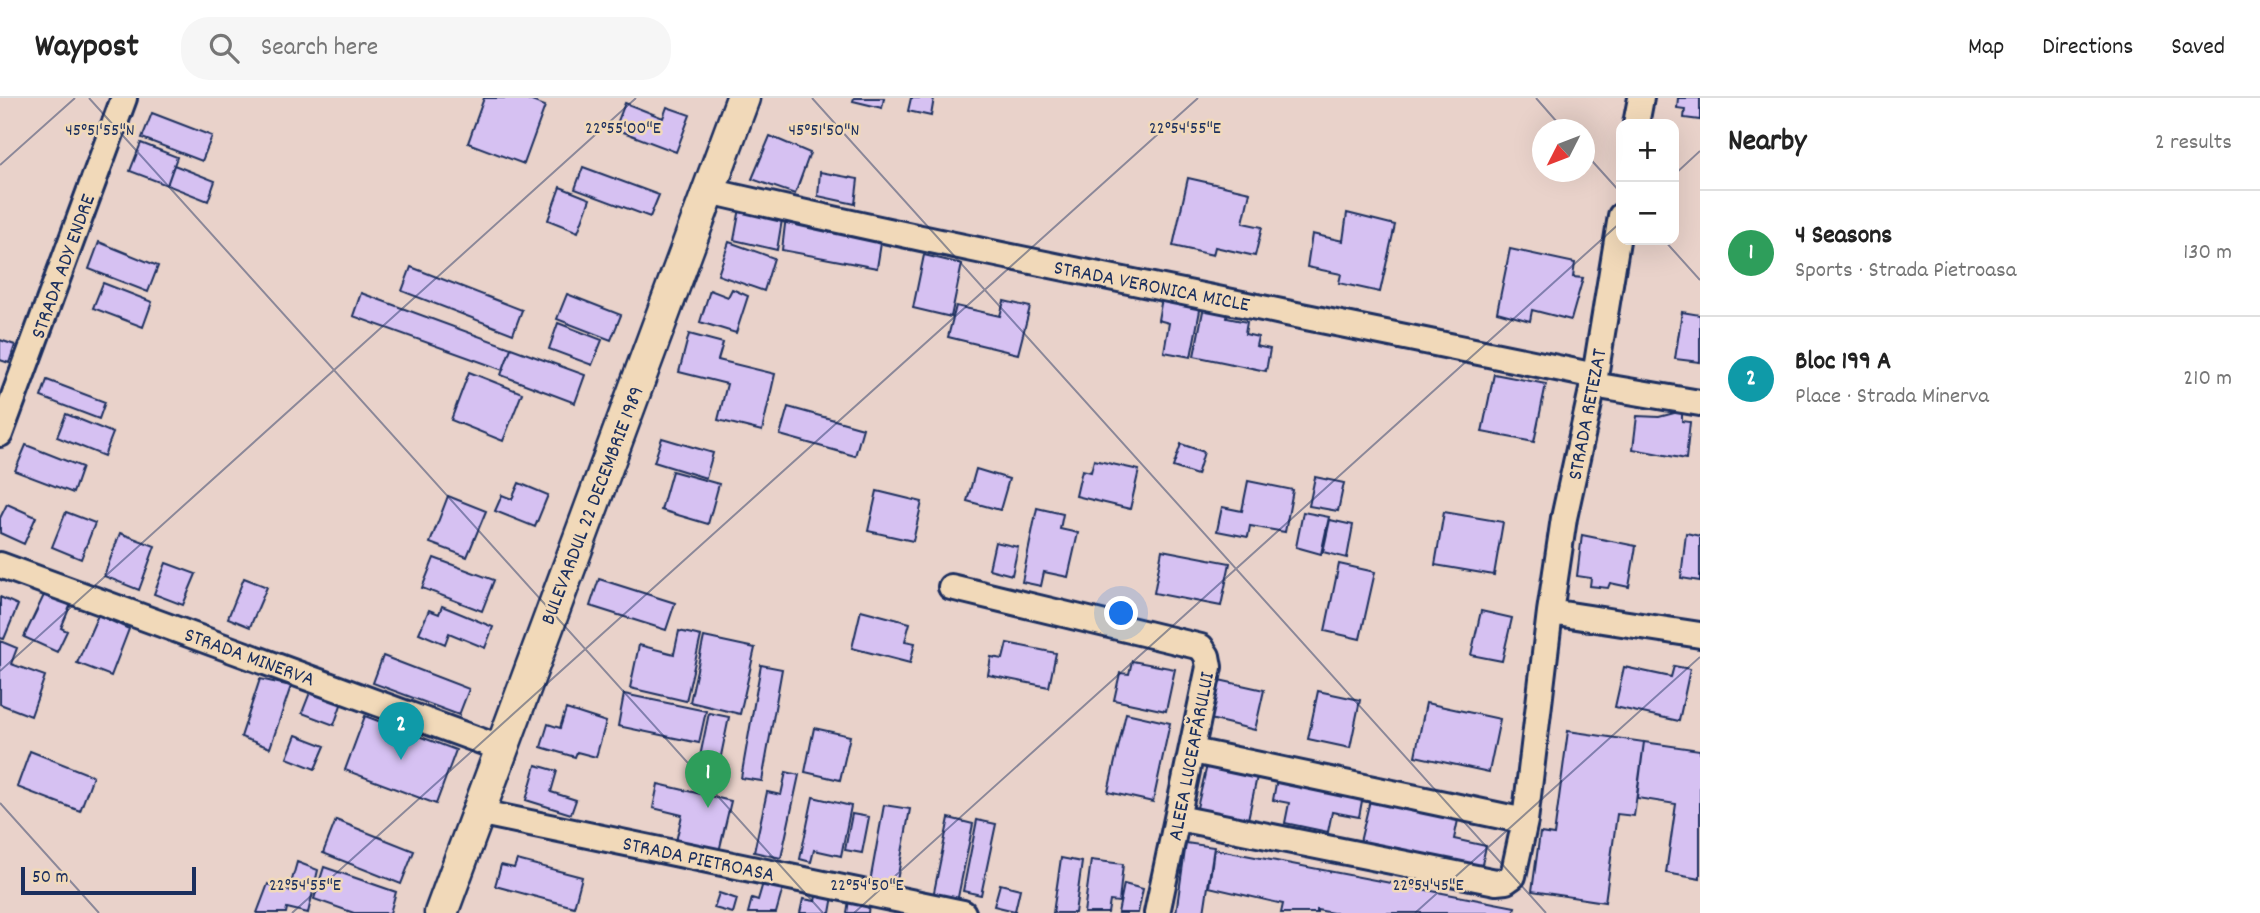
<!DOCTYPE html>
<html lang="en">
<head>
<meta charset="utf-8">
<style>
  :root { --surface:#fff; --page:#f6f6f6; --text:#222; --muted:#767676; --line:#e0e0e0; --accent:#d1495b }
  body { margin:0; font-family:Dekko,sans-serif; background:var(--page); color:var(--text) }
  .controls { position:absolute; right:21px; top:21px; display:grid; overflow:hidden; border-radius:14px; box-shadow:0 7px 28px #0002 }
  .controls button { width:63px; height:63px; display:grid; place-items:center; padding:0; border:0; border-bottom:2px solid var(--line); background:var(--surface); color:var(--text); font:35px sans-serif }
  .compass { position:absolute; left:1532px; top:21px; width:63px; height:63px; border-radius:50%; background:var(--surface); box-shadow:0 7px 28px #0002; rotate:228deg }
  .scale { position:absolute; left:21px; bottom:18px; width:175px; box-sizing:border-box; padding-left:7px; border:4px solid #1b2f5e; border-top:0; font-size:19px; line-height:24px; white-space:nowrap; color:#1b2f5e; -webkit-text-stroke:5px #f1d9b9; paint-order:stroke }
  .you { position:absolute; left:1122px; top:516px; width:24px; height:24px; margin:-18px; border:5px solid #fff; border-radius:50%; background:#1a73e8; box-shadow:0 0 0 10px #1a73e833 }
  .badge { display:grid; place-items:center; width:46px; height:46px; border-radius:50%; background:var(--accent); color:#fff; font-size:23px; font-weight:700 }
  .pin { position:absolute; translate:-50% -58px; filter:drop-shadow(0 2px 4px #0008) }
  .pin::after { content:''; position:absolute; top:37px; width:24px; height:21px; background:inherit; clip-path:polygon(0 0,100% 0,50% 100%) }
  .list { margin:0; padding:0; list-style:none }
  h2 { display:flex; justify-content:space-between; align-items:center; height:91px; margin:0; padding:0 28px; font-size:30px }
  h2 small { font-size:23px; font-weight:400; color:var(--muted) }
  .list li { display:grid; grid-template-columns:46px 1fr auto; gap:21px; align-items:center; box-sizing:border-box; height:126px; padding:0 28px; border-top:2px solid var(--line) }
  .list b { display:block; font-size:26px; white-space:nowrap }
  .list p { margin:0; font-size:23px; white-space:nowrap; color:var(--muted) }
  .list em { font-size:23px; font-style:normal; color:var(--muted) }
  .icon { flex:none; width:38px; height:38px; fill:none; stroke:currentColor; stroke-width:2; stroke-linecap:round; stroke-linejoin:round }
  .map { position:relative; flex:none; width:1700px; height:815px; overflow:hidden }
  header { display:flex; align-items:center; gap:42px; box-sizing:border-box; height:98px; padding:0 35px; background:var(--surface); border-bottom:2px solid var(--line) }
  header strong { font-size:33px }
  nav { display:flex; gap:38px; margin-inline-start:auto; font-size:24px }
  .search { width:490px; height:63px; background:var(--page); display:flex; align-items:center; gap:18px; box-sizing:border-box; padding:0 24px; border-radius:28px; color:var(--muted); font-size:26px }
  main { display:flex }
  aside { flex:1; background:var(--surface) }
  .map>svg:first-child { display:block }
</style>
</head>
<body>
<header>
<strong>Waypost</strong>
<div class="search"><svg class="icon" aria-label="search" viewBox="0 0 24 24"><circle cx="10" cy="10" r="6"/><path d="M15 15l6 6"/></svg>Search here</div>
<nav><a>Map</a><a>Directions</a><a>Saved</a></nav>
</header>
<main>
<div class="map">
<svg width="1700" height="815" viewBox="0 0 1700 815">
  <rect width="100%" height="100%" fill="#e9d2ca"/>
  <filter id="ink" filterUnits="userSpaceOnUse"><feTurbulence type="fractalNoise" baseFrequency=".0143" numOctaves="2"/><feDisplacementMap in="SourceGraphic" scale="14" xChannelSelector="R" yChannelSelector="G"/><feConvolveMatrix kernelMatrix="1 2 1 2 8 2 1 2 1" color-interpolation-filters="sRGB"/></filter>
  <g filter="url(#ink)">
    <path fill="#d6c1f2" stroke="#1b2f5e" stroke-width="2" d="M484 0H524L545 8 524 66 468 45Z
      M854 0H884L882 10 853 3Z
      M911 0H934L931 18 908 13Z
      M1678 0H1700V22L1684 20 1685 11 1677 10Z
      M625 5 663 20 667 9 690 17 676 54 615 31Z
      M152 15 212 38 202 63 142 40Z
      M770 38 810 55 795 96 752 81Z
      M141 45 177 59 167 87 130 73Z
      M174 67 215 83 208 103 167 87Z
      M583 69 659 97 650 119 575 91Z
      M820 74 858 81 855 106 818 98Z
      M1188 80 1250 94 1243 125 1262 129 1255 158 1215 149 1213 157 1173 148Z
      M560 89 590 101 578 134 548 122Z
      M741 105 783 116 777 152 734 142Z
      M1347 115 1395 127 1380 194 1339 185 1341 176 1307 169 1312 136 1343 143Z
      M786 118 882 139 877 170 782 152Z
      M99 144 158 168 148 194 89 171Z
      M729 144 774 160 764 193 718 177Z
      M1510 151 1575 165 1573 179 1583 180 1571 222 1532 212 1530 223 1497 214Z
      M924 157 962 166 951 219 913 210Z
      M411 169 522 212 513 236 402 193Z
      M103 185 152 204 143 229 93 210Z
      M732 191 748 198 736 235 700 224 710 192 728 199Z
      M361 195 511 250 503 272 353 218Z
      M567 196 621 217 611 242 557 221Z
      M1162 200 1201 207 1191 259 1164 254 1169 225 1158 222Z
      M1004 203 1030 209 1018 256 948 239 956 208 1000 218Z
      M1205 203 1229 208 1227 220 1247 224 1245 236 1258 239 1256 248 1270 251 1266 273 1194 258Z
      M1682 214 1700 217V264L1675 261Z
      M558 225 602 242 592 267 549 251Z
      M689 236 723 245 718 262 775 276 762 333 718 322 727 286 679 274Z
      M0 242 15 247 9 265 0 262Z
      M511 250 585 277 575 305 501 277Z
      M469 274 522 295 503 343 451 322Z
      M1494 276 1546 286 1534 344 1482 334Z
      M47 282 105 304 99 321 41 299Z
      M788 309 863 330 855 358 780 337Z
      M1682 313V323L1690 324 1686 361 1633 351 1637 318 1659 319Z
      M66 316 113 335 104 358 57 339Z
      M662 340 713 355 706 380 654 364Z
      M1181 346 1204 354 1197 377 1173 369Z
      M26 347 82 369 73 395 15 373Z
      M1094 362 1139 372 1130 411 1076 398 1082 372 1091 374Z
      M976 371 1009 381 1000 412 967 403Z
      M672 373 719 386 708 426 661 412Z
      M1315 379 1344 385 1338 413 1309 408Z
      M1248 383 1293 392 1285 434 1250 428 1248 439 1217 433 1222 409 1242 413Z
      M519 385 548 397 535 429 495 413 502 397 512 401Z
      M877 393 922 404 913 443 868 433Z
      M448 398 486 413 467 459 430 445Z
      M7 406 36 419 24 446 0 435V420Z
      M1037 410 1063 416 1060 431 1078 435 1068 479 1044 474 1041 488 1022 484Z
      M66 414 95 425 81 461 52 449Z
      M1303 414 1329 419 1321 456 1296 449Z
      M1444 414 1503 424 1494 477 1435 467Z
      M1330 422 1353 427 1347 460 1323 454Z
      M120 435 155 448 139 492 104 478Z
      M1686 435 1700 438V483L1681 480Z
      M1582 437 1636 448 1629 489 1610 485 1608 490 1590 488 1591 480 1577 478Z
      M995 444 1018 449 1012 477 989 471Z
      M1162 452 1230 465 1221 508 1154 495Z
      M434 460 494 482 482 513 422 490Z
      M166 465 196 476 183 507 154 496Z
      M1339 466 1375 474 1360 541 1325 533Z
      M244 480 267 489 250 529 228 520Z
      M599 481 675 505 666 532 590 508Z
      M45 495 71 506 61 530 67 533 57 554 24 539Z
      M0 499 18 507 4 541 0 540Z
      M442 508 493 529 485 550 449 535 445 546 419 535 429 512 439 516Z
      M861 512 910 525 905 543 915 545 910 565 852 550Z
      M1481 513 1512 520 1502 563 1471 557Z
      M98 517 129 531 111 578 77 565Z
      M679 533 701 538 686 603 630 590 639 547 674 556Z
      M704 539 755 550 740 616 690 604Z
      M0 543 17 550 11 566 45 578 31 618 0 606Z
      M1007 545 1056 555 1049 589 988 577 991 559 1003 561Z
      M383 558 469 591 459 617 373 585Z
      M1132 563 1175 571 1166 613 1114 602 1120 575 1129 576Z
      M761 567 782 571 762 683 741 680Z
      M1674 568 1690 571 1679 623 1615 609 1624 569 1671 579Z
      M260 581 291 588 270 650 241 639Z
      M1219 582 1264 592 1255 632 1210 621Z
      M311 592 342 604 334 627 302 615Z
      M1318 593 1360 602 1350 650 1308 641Z
      M624 596 706 613 699 645 618 628Z
      M1426 605 1500 621 1489 674 1415 658Z
      M566 611 606 624 596 659 577 654 575 659 541 649 548 626 560 630Z
      M709 615 729 619 716 682 696 678Z
      M1126 615 1170 625 1153 704 1108 694Z
      M365 618 456 652 436 706 345 672Z
      M814 630 850 638 840 682 805 674Z
      M1568 633 1644 644 1634 718 1617 716 1605 804 1532 793 1540 735 1554 737Z
      M296 637 325 648 315 671 287 660Z
      M1644 644 1700 652V781L1666 775 1676 706 1637 700Z
      M30 653 93 678 80 713 17 689Z
      M1208 663 1258 674 1247 726 1196 714Z
      M536 667 557 673 551 694 576 702 571 716 526 702Z
      M786 674 799 677 781 760 754 754 767 694 781 697Z
      M1278 675 1364 692 1359 719 1332 714 1328 734 1285 725 1289 705 1273 702Z
      M658 686 731 703 718 758 675 748 682 717 653 710Z
      M813 699 851 708 841 758 814 752 811 764 800 761Z
      M1370 702 1458 722 1454 741 1486 748 1481 771 1360 744Z
      M884 707 910 711 896 788 870 784Z
      M852 716 869 719 862 755 845 752Z
      M949 720 973 726 957 804 933 799Z
      M336 722 414 753 401 786 323 755Z
      M977 722 996 726 981 797 963 793Z
      M1186 745 1214 749 1204 815H1176Z
      M1214 751 1515 809 1513 815H1333L1317 812V815H1281L1283 806 1209 789Z
      M1061 760 1082 764 1075 815H1053Z
      M517 762 582 779 574 809 495 788 501 767 514 770Z
      M1091 762 1123 766 1119 804 1110 803 1108 815H1084Z
      M297 764 318 772 308 815 287 810 286 815H257L268 786 289 793Z
      M324 769 396 794 390 815H354L314 801Z
      M763 785 783 790 776 815H748L752 800 758 802Z
      M1000 786 1020 791 1015 813 994 808Z
      M1124 786 1143 791 1138 815H1118Z
      M817 794 833 798 830 815H800L803 801 815 803Z
      M719 795 737 801 733 815 714 810Z
      M849 802 869 805 868 815H847Z"/>
    <g fill="none" stroke-linecap="round" stroke-linejoin="round">
      <defs>
        <path id="minor" d="M1636 26 1641 0
          M709 93C1003 161 1300 216 1595 278
          M1593 287 1700 305
          M0 336 124 0
          M0 467 500 650
          M951 489 1201 549 1207 558 1209 569 1157 815
          M1550 514 1700 537
          M1193 653 1525 723
          M477 714 963 815
          M1178 720 1496 784 1506 783 1513 778 1525 723 1550 514 1564 420 1595 278 1621 118"/>
        <path id="major" d="M441 815 743 0"/>
      </defs>
      <use href="#minor" stroke="#1b2f5e" stroke-width="30"/>
      <use href="#major" stroke="#1b2f5e" stroke-width="37"/>
      <use href="#minor" stroke="#f1d9b9" stroke-width="24"/>
      <use href="#major" stroke="#f1d9b9" stroke-width="32"/>
    </g>
  </g>
  <path fill="none" stroke="#1b2f5e" stroke-width="2" stroke-opacity="0.45" d="M89 0 823 815M812 0 1546 815M1536 0 1564 32M1584 54 1621 95M0 67 75 0M1674 77 1700 53M1664 142 1700 182M0 573 636 0M0 705 99 815M292 815 1198 0M854 815 1621 124M1415 815 1700 559"/>
  <g text-anchor="middle" stroke-width="5" stroke-linejoin="round" paint-order="stroke">
    <g font-size="21" fill="#1b2f5e" stroke="#f1d9b9">
      <text transform="translate(62 168) rotate(-70)" y="7">STRADA ADY ENDRE</text>
      <text transform="translate(1152 187) rotate(11)" y="7">STRADA VERONICA MICLE</text>
      <text transform="translate(1586 316) rotate(-79)" y="7">STRADA RETEZAT</text>
      <text transform="translate(591 407) rotate(-69)" y="7">BULEVARDUL 22 DECEMBRIE 1989</text>
      <text transform="translate(250 558) rotate(20)" y="7">STRADA MINERVA</text>
      <text transform="translate(1190 658) rotate(-79)" y="7">ALEEA LUCEAFĂRULUI</text>
      <text transform="translate(699 760) rotate(12)" y="7">STRADA PIETROASA</text>
    </g>
  </g>
  <g font-size="18" text-anchor="middle" fill="#1b2f5e" stroke="#f1d9b9" stroke-width="5" stroke-linejoin="round" paint-order="stroke">
    <text x="623" y="35">22°55'00"E</text>
    <text x="1185" y="35">22°54'55"E</text>
    <text x="824" y="37">45°51'50"N</text>
    <text x="100" y="37">45°51'55"N</text>
    <text x="305" y="792">22°54'55"E</text>
    <text x="867" y="792">22°54'50"E</text>
    <text x="1428" y="792">22°54'45"E</text>
  </g>
</svg>
<div class="controls">
<button>+</button>
<button>−</button>
</div>
<svg class="compass" viewBox="-18 -18 36 36"><path d="M0-13l5 13h-10z" fill="#e53935"/><path d="M0 13l5-13h-10z" fill="#767676"/></svg>
<div class="scale">50 m</div>
<div class="you"></div>
<div class="pin badge" style="left:708px;top:710px;background:#2e9e5b">1</div>
<div class="pin badge" style="left:401px;top:662px;background:#0f9aa8">2</div>
</div>
<aside>
<h2>Nearby<small>2 results</small></h2>
<ul class="list">
<li><span class="badge" style="background:#2e9e5b">1</span><div><b>4 Seasons</b><p>Sports · Strada Pietroasa</p></div><em>130 m</em></li>
<li><span class="badge" style="background:#0f9aa8">2</span><div><b>Bloc 199 A</b><p>Place · Strada Minerva</p></div><em>210 m</em></li>
</ul>
</aside>
</main>
</body>
</html>
